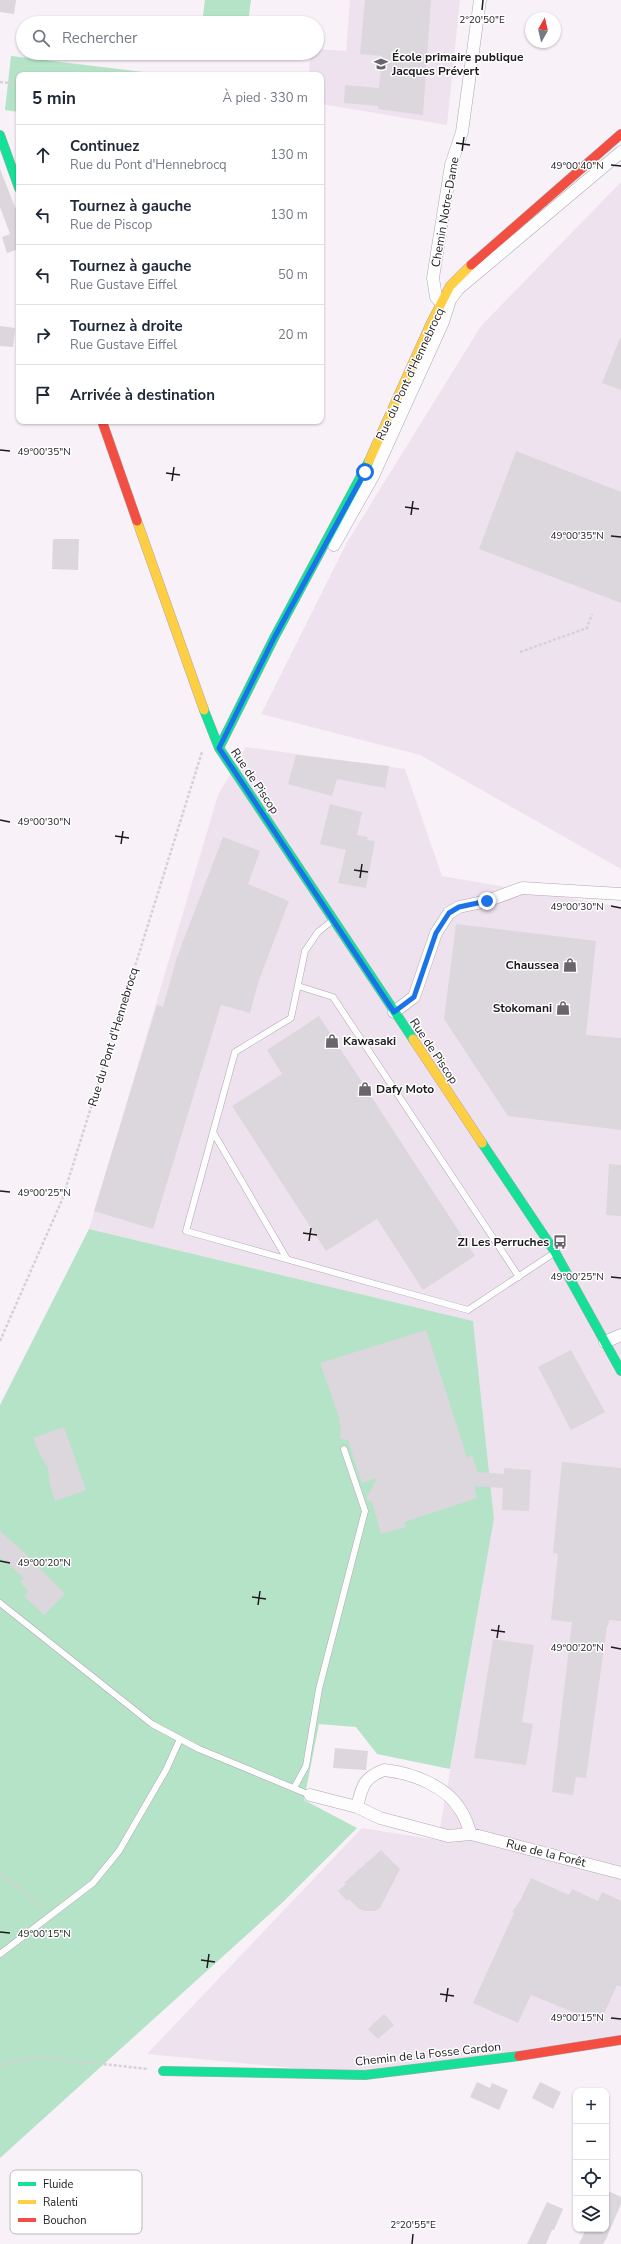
<!DOCTYPE html>
<html lang="fr">
<head>
<meta charset="utf-8">
<style>
  :root { --surface:#fff; --page:#f6f6f7; --text:#1f2937; --muted:#747a83; --line:#e0e1e3 }
  body { margin:0; font-family:"Nunito Sans",sans-serif; background:var(--page); color:var(--text) }
  .controls { position:absolute; right:12px; bottom:12px; display:grid; overflow:hidden; border-radius:8px; box-shadow:0 1px 3px #0004 }
  .controls button { width:36px; height:36px; display:grid; place-items:center; padding:0; border:0; border-bottom:1px solid var(--line); background:var(--surface); color:var(--text); font:20px sans-serif }
  .compass { position:absolute; left:525px; top:12px; width:36px; height:36px; border-radius:50%; background:var(--surface); box-shadow:0 1px 3px #0004; rotate:8deg }
  .stop { position:absolute; width:12px; height:12px; margin:-9px; border:3px solid #1a73e8; border-radius:50%; background:#fff }
  .stop.end { background:#1a73e8; border-color:#fff; box-shadow:0 1px 4px #0008 }
  .list { margin:0; padding:0; list-style:none }
  h2 { display:flex; justify-content:space-between; align-items:center; height:52px; margin:0; padding:0 16px; font-size:17px }
  h2 small { font-size:13px; font-weight:400; color:var(--muted) }
  .list li { display:grid; grid-template-columns:26px 1fr auto; gap:12px; align-items:center; box-sizing:border-box; height:60px; padding:0 16px; border-top:1px solid var(--line) }
  .list b { display:block; font-size:15px; white-space:nowrap }
  .list p { margin:0; font-size:13px; white-space:nowrap; color:var(--muted) }
  .list em { font-size:13px; font-style:normal; color:var(--muted) }
  .icon { flex:none; width:22px; height:22px; fill:none; stroke:currentColor; stroke-width:2; stroke-linecap:round; stroke-linejoin:round }
  .map { position:relative; flex:none; width:621px; height:2244px; overflow:hidden }
  .search { position:absolute; background:var(--surface); box-shadow:0 1px 3px #0004; left:16px; top:16px; width:308px; height:44px; display:flex; align-items:center; gap:10px; box-sizing:border-box; padding:0 14px; border-radius:22px; color:var(--muted); font-size:15px }
  .panel { position:absolute; background:var(--surface); box-shadow:0 1px 3px #0004; left:16px; top:72px; width:308px; height:352px; border-radius:8px }
  .map>svg:first-child { display:block }
</style>
</head>
<body>
<div class="map">
<svg width="621" height="2244" viewBox="0 0 621 2244">
  <rect width="100%" height="100%" fill="#f8f1f8"/>
  <path fill="#eee2ee" d="M350 0H460L447 125 321 104V75H309L310 53H317V49L346 51Z
    M621 182V869L420 755 261 714 346 544 481 326Z
    M246 747 405 769 442 876 621 907V2038L365 2075 147 2054 362 1828 438 1840 494 1519 473 1321 89 1229 218 795Z"/>
  <path fill="#b5e3c7" d="M205 0H251L248 23H202Z
    M198 53H244L243 59Z
    M11 56 168 75H19V112L5 110Z
    M89 1229 473 1321 494 1519 450 1769 377 1754 356 1727 319 1724 304 1800 357 1828 283 1902 0 2158V1405Z"/>
  <path fill="#dcd7dc" d="M0 0H16L14 14 0 12Z
    M365 0H431L423 115 378 109V106L344 103 345 85 379 88 382 56 360 54Z
    M0 169 19 217V255L16 250 7 253 2 237 10 234 0 207Z
    M0 326 15 328 13 347 0 346Z
    M620 338H621V390L602 383Z
    M516 451 621 492V603L479 549Z
    M53 539H79L78 570 52 569Z
    M296 755 389 766 385 788 337 779 332 796 288 784Z
    M330 804 362 812 357 835 368 837 367 840 375 841 366 888 338 883 346 850 320 844Z
    M223 837 260 851 248 884 289 901 258 983 250 1013 221 1005 153 1229 94 1211 157 1005 163 1007 177 957Z
    M456 924 596 941 586 1035 621 1038V1130L508 1116 444 1019Z
    M319 1016 475 1256 423 1290 377 1219 326 1251 232 1106 282 1074 267 1050Z
    M609 1164 621 1165V1216L606 1215Z
    M426 1330 467 1457 472 1456 478 1472 504 1474V1468L531 1470 529 1511 502 1510 503 1488 474 1486 477 1498 404 1522 406 1527 381 1534 372 1502 366 1499 377 1478 362 1483 348 1440 340 1439 341 1425 338 1422 340 1420 320 1363Z
    M571 1350 605 1412 571 1430 538 1367Z
    M64 1427 86 1490 55 1501 50 1485 48 1468 39 1453 33 1438Z
    M562 1462 621 1468V1621L609 1620 608 1626H607L586 1778 576 1777 573 1795 552 1792 572 1622 551 1620 558 1554 553 1553Z
    M0 1531 27 1555 65 1594 44 1615 24 1596 29 1592 20 1582 24 1578 0 1557Z
    M493 1639 534 1645 522 1722 533 1724 526 1765 474 1758Z
    M335 1748 368 1751 366 1770 333 1768Z
    M381 1850 400 1869 380 1908 375 1911H365L359 1909 349 1899 347 1901 338 1891 346 1884 344 1883Z
    M531 1878 569 1895 572 1889 598 1901 602 1892 621 1901V1987L617 1985 600 2023 531 1995 518 2023 473 2003 514 1913 512 1912 520 1901Z
    M384 2014 394 2025 378 2039 368 2029Z
    M477 2082 490 2088 492 2083 508 2090 499 2110 470 2097Z
    M540 2082 561 2092 553 2109 532 2098Z
    M606 2190 621 2197V2204L606 2239 603 2244H579L586 2229H606Z
    M547 2202 563 2209 554 2230H552L546 2244H527Z"/>
  <g fill="none" stroke-linecap="round" stroke-linejoin="round">
    <defs>
      <path id="lane" d="M333 920 318 932 305 951 291 1018 235 1052 186 1231 468 1310 554 1253
        M298 986 333 997 519 1277
        M213 1132 287 1259
        M0 1603 152 1724 199 1749 310 1795
        M294 1788 306 1766 319 1689 365 1511 344 1449
        M0 1954 93 1883 119 1851 166 1770 180 1739"/>
      <path id="street" d="M442 304 436 297 433 278 451 165 462 132 480 0
        M334 545 373 476 443 322 450 300 458 289 621 152
        M394 1012 414 997 436 933 449 913 459 907 487 901 522 888 621 894
        M605 1342 621 1335
        M384 1770C412 1773 447 1786 461 1811 466 1818 468 1827 471 1834L448 1836 380 1818 357 1807C362 1787 363 1778 384 1770Z
        M310 1795 357 1807
        M471 1834 621 1873"/>
      <path id="fast" d="M0 135 19 188
        M204 710 219 748 413 1039
        M219 748 274 638 369 461
        M482 1143 555 1252 621 1371
        M163 2071 365 2075 519 2056"/>
      <path id="slow" d="M369 461 430 325 450 286 471 265
        M137 521 204 710
        M413 1039 482 1143"/>
      <path id="jam" d="M471 265 621 134
        M102 421 137 521
        M519 2056 621 2040"/>
    </defs>
    <use href="#lane" stroke="#aea9ae" stroke-width="7"/>
    <use href="#street" stroke="#aea9ae" stroke-width="13"/>
    <use href="#fast" stroke="#aea9ae" stroke-width="10"/>
    <use href="#slow" stroke="#aea9ae" stroke-width="10"/>
    <use href="#jam" stroke="#aea9ae" stroke-width="10"/>
    <path stroke="#d4d2d4" stroke-width="2.5" stroke-dasharray="3 2" stroke-linecap="butt" d="M0 82 19 84
      M520 652 587 628 592 614
      M0 1341 62 1200 202 752
      M0 1874 28 1895 42 1910
      M0 2065 38 2057 148 2069"/>
    <use href="#lane" stroke="#fefdfe" stroke-width="6"/>
    <use href="#street" stroke="#fefdfe" stroke-width="12"/>
    <use href="#fast" stroke="#16e098" stroke-width="9"/>
    <use href="#slow" stroke="#ffcf43" stroke-width="9"/>
    <use href="#jam" stroke="#f24e42" stroke-width="9"/>
  </g>
  <g fill="none" stroke-linecap="round" stroke-linejoin="round">
    <path stroke="#1a73e8" stroke-width="5" d="M365 472 274 638 219 748 394 1012 414 997 436 933 449 913 459 907 487 901"/>
  </g>
  <path fill="none" stroke="#1e1a1e" stroke-width="1.5" d="M482 10 483 0M456 143 470 145M462 151 464 137M611 165 621 166M0 450 10 451M166 473 180 475M172 481 174 467M405 507 419 509M411 515 413 501M611 536 621 537M0 820 10 822M115 836 129 838M121 844 123 831M354 870 368 872M360 878 362 864M611 906 621 908M0 1191 10 1192M303 1233 317 1235M309 1241 311 1228M611 1277 621 1278M0 1561 10 1563M252 1597 266 1599M258 1605 260 1591M491 1630 505 1632M497 1638 499 1625M611 1647 621 1649M0 1932 10 1933M201 1960 215 1962M207 1968 209 1954M440 1994 454 1996M446 2002 448 1988M611 2018 621 2019M412 2244 413 2234"/>
  <defs>
    <symbol id="school-bare" viewBox="-9 -9 18 18"><path d="M0-5L7-2L0 1L-7-2ZM-4 1L0 2.5L4 1V4Q0 6-4 4Z" fill="#6a656a" stroke="#fff" stroke-width="2.5" paint-order="stroke"/></symbol>
    <symbol id="shop-bare" viewBox="-9 -9 18 18"><path d="M-5-2.5h2.3a2.7 3.5 0 0 1 5.4 0H5L5.5 6h-11ZM-1.5-2.5h3a1.5 2.3 0 0 0-3 0Z" fill="#6a656a" stroke="#fff" stroke-width="2.5" paint-order="stroke"/></symbol>
    <symbol id="bus-bare" viewBox="-9 -9 18 18"><path d="M-5-6H5V4H4V6H2V4H-2V6H-4V4H-5ZM-3.5-4V0h7V-4ZM-3.5 1.2v1.5H-2V1.2ZM2 1.2v1.5H3.5V1.2Z" fill="#6a656a" stroke="#fff" stroke-width="2.5" paint-order="stroke"/></symbol>
  </defs>
  <g fill-rule="evenodd">
    <use href="#school-bare" x="371" y="54" width="20" height="20"/>
    <use href="#shop-bare" x="560" y="955" width="20" height="20"/>
    <use href="#shop-bare" x="553" y="998" width="20" height="20"/>
    <use href="#shop-bare" x="322" y="1031" width="20" height="20"/>
    <use href="#shop-bare" x="355" y="1079" width="20" height="20"/>
    <use href="#bus-bare" x="550" y="1232" width="20" height="20"/>
  </g>
  <g text-anchor="middle" stroke-width="3" stroke-linejoin="round" paint-order="stroke">
    <g font-size="12" font-weight="bold" fill="#1e1a1e" stroke="#fff" text-anchor="start">
      <text x="392" y="61">École primaire publique<tspan x="392" dy="14">Jacques Prévert</tspan></text>
      <text x="559" y="969" text-anchor="end">Chaussea</text>
      <text x="552" y="1012" text-anchor="end">Stokomani</text>
      <text x="343" y="1045">Kawasaki</text>
      <text x="376" y="1093">Dafy Moto</text>
      <text x="549" y="1246" text-anchor="end">ZI Les Perruches</text>
    </g>
    <g font-size="12" fill="#1e1a1e" stroke="#fff">
      <text transform="translate(445 212) rotate(-80)" y="4">Chemin Notre-Dame</text>
      <text transform="translate(410 374) rotate(-65)" y="4">Rue du Pont d'Hennebrocq</text>
      <text transform="translate(255 781) rotate(56)" y="4">Rue de Piscop</text>
      <text transform="translate(113 1037) rotate(-73)" y="4">Rue du Pont d'Hennebrocq</text>
      <text transform="translate(434 1051) rotate(56)" y="4">Rue de Piscop</text>
      <text transform="translate(546 1853) rotate(14)" y="4">Rue de la Forêt</text>
      <text transform="translate(428 2054) rotate(-6)" y="4">Chemin de la Fosse Cardon</text>
    </g>
  </g>
  <rect x="10" y="2170" width="132" height="64" rx="6" fill="#fff" stroke="#bcbabc" stroke-width="1"/>
  <rect x="18" y="2182" width="18" height="4" fill="#16e098"/>
  <rect x="18" y="2200" width="18" height="4" fill="#ffcf43"/>
  <rect x="18" y="2218" width="18" height="4" fill="#f24e42"/>
  <g font-size="11" fill="#1e1a1e">
    <text x="43" y="2188">Fluide</text>
    <text x="43" y="2206">Ralenti</text>
    <text x="43" y="2224">Bouchon</text>
  </g>
  <g font-size="10" text-anchor="middle" fill="#1e1a1e" stroke="#fff" stroke-width="3" stroke-linejoin="round" paint-order="stroke">
    <text x="482" y="23">2°20'50"E</text>
    <text x="577" y="169">49°00'40"N</text>
    <text x="44" y="455">49°00'35"N</text>
    <text x="577" y="539">49°00'35"N</text>
    <text x="44" y="825">49°00'30"N</text>
    <text x="577" y="910">49°00'30"N</text>
    <text x="44" y="1196">49°00'25"N</text>
    <text x="577" y="1280">49°00'25"N</text>
    <text x="44" y="1566">49°00'20"N</text>
    <text x="577" y="1651">49°00'20"N</text>
    <text x="44" y="1937">49°00'15"N</text>
    <text x="577" y="2021">49°00'15"N</text>
    <text x="413" y="2228">2°20'55"E</text>
  </g>
</svg>
<div class="controls">
<button>+</button>
<button>−</button>
<button><svg class="icon" aria-label="locate" viewBox="0 0 24 24"><circle cx="12" cy="12" r="6"/><path d="M12 2v4M12 18v4M2 12h4M18 12h4"/></svg></button>
<button><svg class="icon" aria-label="layers" viewBox="0 0 24 24"><path d="M12 4l9 5-9 5-9-5zM3 14l9 5 9-5"/></svg></button>
</div>
<svg class="compass" viewBox="-18 -18 36 36"><path d="M0-13l5 13h-10z" fill="#e53935"/><path d="M0 13l5-13h-10z" fill="#747a83"/></svg>
<div class="stop" style="left:365px;top:472px"></div>
<div class="stop end" style="left:487px;top:901px"></div>
<div class="search"><svg class="icon" aria-label="search" viewBox="0 0 24 24"><circle cx="10" cy="10" r="6"/><path d="M15 15l6 6"/></svg>Rechercher</div>
<section class="panel">
<h2>5 min<small>À pied · 330 m</small></h2>
<ul class="list">
<li><svg class="icon" aria-label="ahead" viewBox="0 0 24 24"><path d="M12 20V5M6 11l6-6 6 6"/></svg><div><b>Continuez</b><p>Rue du Pont d'Hennebrocq</p></div><em>130 m</em></li>
<li><svg class="icon" aria-label="left" viewBox="0 0 24 24"><path d="M17 20v-9H6M10 6l-5 5 5 5"/></svg><div><b>Tournez à gauche</b><p>Rue de Piscop</p></div><em>130 m</em></li>
<li><svg class="icon" aria-label="left" viewBox="0 0 24 24"><path d="M17 20v-9H6M10 6l-5 5 5 5"/></svg><div><b>Tournez à gauche</b><p>Rue Gustave Eiffel</p></div><em>50 m</em></li>
<li><svg class="icon" aria-label="right" viewBox="0 0 24 24"><path d="M7 20v-9h11M14 6l5 5-5 5"/></svg><div><b>Tournez à droite</b><p>Rue Gustave Eiffel</p></div><em>20 m</em></li>
<li><svg class="icon" aria-label="arrive" viewBox="0 0 24 24"><path d="M6 21V4h12l-3 4 3 4H6"/></svg><div><b>Arrivée à destination</b></div></li>
</ul>
</section>
</div>
</body>
</html>
